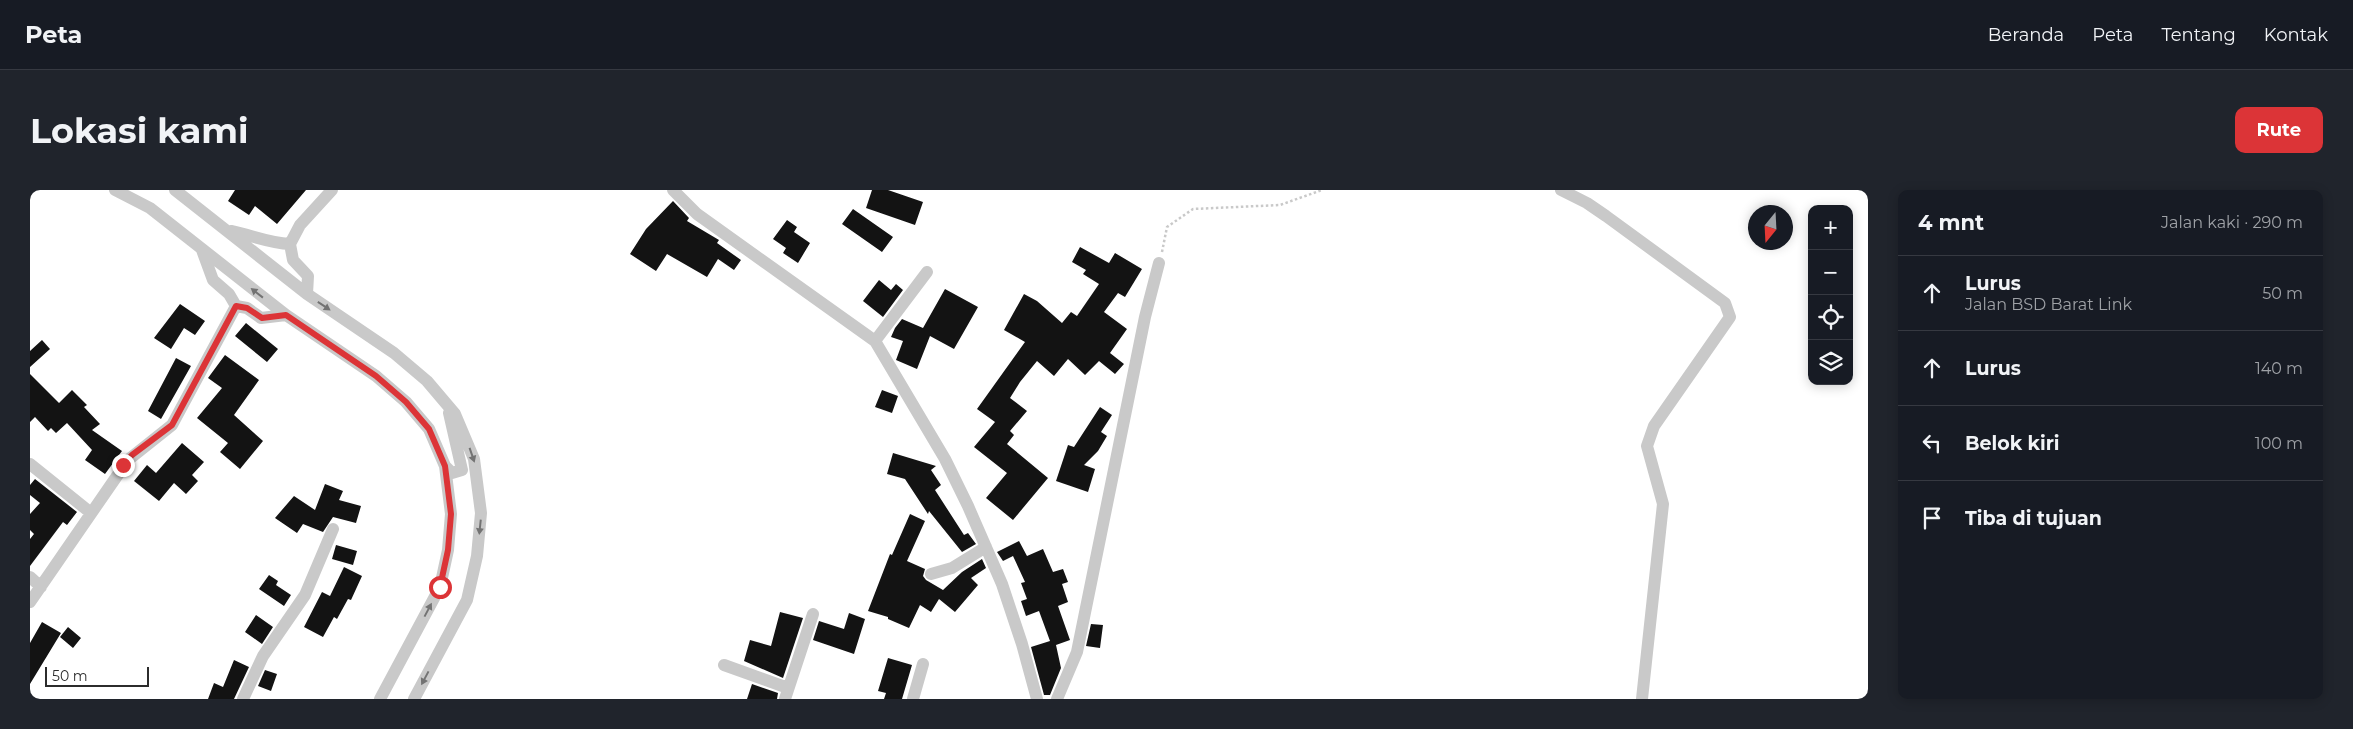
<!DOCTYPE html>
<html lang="id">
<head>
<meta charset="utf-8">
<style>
  :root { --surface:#171b24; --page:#20242c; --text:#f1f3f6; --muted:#9ea1a6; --line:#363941; --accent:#dc3437 }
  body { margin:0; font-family:Montserrat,sans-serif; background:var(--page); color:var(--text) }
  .controls { position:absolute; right:15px; top:15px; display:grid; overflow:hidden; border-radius:10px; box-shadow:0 2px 12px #0003 }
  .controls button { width:45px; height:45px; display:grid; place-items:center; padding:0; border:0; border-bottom:1px solid var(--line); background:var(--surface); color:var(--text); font:25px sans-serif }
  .compass { position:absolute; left:1718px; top:15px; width:45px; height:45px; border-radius:50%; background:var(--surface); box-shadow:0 2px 12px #0003; rotate:198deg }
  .scale { position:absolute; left:15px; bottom:12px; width:104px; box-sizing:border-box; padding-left:5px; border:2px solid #2c2c2c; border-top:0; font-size:14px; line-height:18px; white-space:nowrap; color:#2c2c2c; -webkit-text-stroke:4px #fff; paint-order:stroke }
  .stop { position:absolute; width:15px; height:15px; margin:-11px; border:4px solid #dc3437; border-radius:50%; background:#fff }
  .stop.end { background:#dc3437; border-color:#fff; box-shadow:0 1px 5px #0008 }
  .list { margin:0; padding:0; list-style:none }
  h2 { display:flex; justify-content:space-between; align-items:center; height:65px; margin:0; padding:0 20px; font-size:21px }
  h2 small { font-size:16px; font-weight:400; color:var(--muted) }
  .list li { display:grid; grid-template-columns:32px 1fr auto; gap:15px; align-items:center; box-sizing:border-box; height:75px; padding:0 20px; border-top:1px solid var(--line) }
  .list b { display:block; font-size:19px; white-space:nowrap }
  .list p { margin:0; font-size:16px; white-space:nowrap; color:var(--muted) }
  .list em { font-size:16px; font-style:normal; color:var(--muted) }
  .icon { flex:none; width:28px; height:28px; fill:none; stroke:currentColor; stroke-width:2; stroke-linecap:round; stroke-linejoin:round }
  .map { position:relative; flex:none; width:1838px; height:509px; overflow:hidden; border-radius:10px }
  header { display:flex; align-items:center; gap:30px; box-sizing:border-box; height:70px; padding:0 25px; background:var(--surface); border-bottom:1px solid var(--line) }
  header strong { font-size:24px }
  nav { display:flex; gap:28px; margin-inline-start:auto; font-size:18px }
  .intro { display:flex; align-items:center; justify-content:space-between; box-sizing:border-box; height:120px; padding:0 30px }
  h1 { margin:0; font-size:35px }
  .button { padding:12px 22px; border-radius:10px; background:var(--accent); color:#fff; font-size:18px; font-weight:700 }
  main { display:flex; gap:30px; padding:0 30px }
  aside { flex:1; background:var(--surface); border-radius:10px; box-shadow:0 2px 12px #0003 }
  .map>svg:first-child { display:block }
</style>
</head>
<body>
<header>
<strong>Peta</strong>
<nav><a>Beranda</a><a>Peta</a><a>Tentang</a><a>Kontak</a></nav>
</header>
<div class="intro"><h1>Lokasi kami</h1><a class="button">Rute</a></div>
<main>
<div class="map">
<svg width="1838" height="509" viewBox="0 0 1838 509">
  <rect width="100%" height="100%" fill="#fff"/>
  <path fill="#131313" d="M205 0H276L247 34 225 16 219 25 198 11Z
    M842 0H858L893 12 885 35 836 18Z
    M643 11 659 28 657 31 689 50 687 53 711 70 704 80 688 69 677 87 637 64 626 81 600 64 616 39Z
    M823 19 863 47 852 62 812 34Z
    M757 30 767 37 764 42 780 53 768 73 753 63 756 58 743 49Z
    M1050 57 1079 73 1085 63 1112 79 1095 107 1088 103 1074 122 1097 139 1080 163 1094 174 1085 184 1069 171 1055 185 1038 169 1024 186 1007 171 990 192 980 208 997 221 980 241 984 245 977 254 1018 288 983 330 956 308 977 283 944 257 965 232 947 219 995 152 974 140 994 104 1007 111 1032 133 1041 122 1047 126 1069 94 1053 84 1056 80 1042 72Z
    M849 90 861 100 866 94 873 100 853 127 833 111Z
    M915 99 948 117 924 159 900 146 887 179 866 170 873 151 861 147 865 138 872 129 893 138Z
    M150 114 175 131 165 145 154 138 141 159 124 148Z
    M216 133 248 159 237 172 205 146Z
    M12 150 20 159 0 177V161Z
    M195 165 229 190 204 225 233 251 210 279 190 262 198 253 167 228 192 198 178 188Z
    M146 168 161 176 131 229 118 221Z
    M0 184 29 213 42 200 57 215 54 217 70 234 62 240 92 261 75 284 55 270 62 260 37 233 26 243 21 238 18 241 5 227 0 232Z
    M852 200 868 206 862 223 845 217Z
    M1070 217 1082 225 1071 242 1077 246 1068 261 1054 275 1065 279 1058 302 1026 291 1038 255 1044 257Z
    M152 253 174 272 162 285 168 291 156 304 144 293 129 311 104 291 117 275 126 283Z
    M863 263 906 276 901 280 911 295 905 300 934 345 938 343 946 354 932 362 899 321 898 324 875 289 857 284Z
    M5 289 47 322 37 335 33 332 0 376V349L4 344 0 340V324L10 313 0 305V295Z
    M295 294 313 301 309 310 331 316 326 333 303 327 293 342 273 334 267 343 245 328 264 306 285 320Z
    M880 324 895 331 877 371 895 379 893 386 896 390 913 400 932 382 952 369 956 378 941 388 948 395 925 422 909 409 901 422 890 415 879 438 858 429V427L838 421 860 364 862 365Z
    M989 351 997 366 1013 359 1023 382 1033 379 1038 392 1032 394 1038 412 1028 416 1040 450 1026 455 1031 478 1020 505H1014L1001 457 1020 451 1009 421 996 426 991 411 997 409 991 393 995 392 983 366 973 371 967 362Z
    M306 355 327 361 323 375 302 369Z
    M314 377 332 386 321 410 318 409 307 429 304 427 293 447 274 437 292 402 300 406Z
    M239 385 248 391 246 395 261 405 254 416 229 399Z
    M750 422 773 428 753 488 714 471 720 450 741 456Z
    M819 423 835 429 824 464 783 450 789 431 814 439Z
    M226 425 243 437 232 454 215 442Z
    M12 432 31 443 0 494V453Z
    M1061 434 1073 435 1070 458 1056 456Z
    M38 437 51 448 43 458 30 447Z
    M858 468 882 475 872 509H854L856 503 848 501Z
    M204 470 219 477 204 509H178L184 493 193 497Z
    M235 480 247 484 241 501 228 496Z
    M722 494 748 503 747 509H717Z"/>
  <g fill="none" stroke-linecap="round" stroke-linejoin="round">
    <path stroke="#c9c9c9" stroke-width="2.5" stroke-dasharray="2.5 2.5" stroke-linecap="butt" d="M1132 62 1137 37 1163 19 1250 15 1292 0"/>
    <path stroke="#c9c9c9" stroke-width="12" d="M85 0 120 18 256 125 346 186 376 212 399 239 415 276 421 324 418 360 410 397 350 509
      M145 0 277 104 364 163 397 191 425 224 444 269 451 323 447 366 437 410 384 509
      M643 0 667 24 845 151 915 269 938 316 972 394 992 454 1007 509
      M1531 0 1557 13 1576 26 1695 113 1700 127 1624 236 1617 256 1633 314 1612 509
      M201 41C221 45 239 53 260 54L263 70 278 86 277 104
      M260 54 270 35 302 0
      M172 60 183 90 199 104 206 116 217 118 231 128 256 125
      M845 151 897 82
      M0 274 61 323
      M415 276 422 283 432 280 419 223
      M901 384 922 378 956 357
      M0 387 11 397
      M0 412 98 270 142 235 206 116
      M694 475 758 498
      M213 509 233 466 275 405 303 339
      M755 509 783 424
      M883 509 893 474
      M1027 509 1047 462 1115 127 1129 73"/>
  </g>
  <defs><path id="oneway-solid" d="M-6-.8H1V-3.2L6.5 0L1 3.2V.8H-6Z" transform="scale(1.25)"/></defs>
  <g fill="#737373">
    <use href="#oneway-solid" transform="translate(227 103) rotate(-142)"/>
    <use href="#oneway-solid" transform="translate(294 116) rotate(34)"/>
    <use href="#oneway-solid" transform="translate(442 265) rotate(71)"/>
    <use href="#oneway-solid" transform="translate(450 337) rotate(96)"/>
    <use href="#oneway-solid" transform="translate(398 420) rotate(-62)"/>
    <use href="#oneway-solid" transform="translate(395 488) rotate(118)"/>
  </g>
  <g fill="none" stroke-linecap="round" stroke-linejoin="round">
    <path stroke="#dc3437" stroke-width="6" d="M93 275 102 265 142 235 206 116 217 118 232 128 256 125 346 186 376 212 399 239 415 276 421 324 418 360 410 397"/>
  </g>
</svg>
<div class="controls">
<button>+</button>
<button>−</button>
<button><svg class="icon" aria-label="locate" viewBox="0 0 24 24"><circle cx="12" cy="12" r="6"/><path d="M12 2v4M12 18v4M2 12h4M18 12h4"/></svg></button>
<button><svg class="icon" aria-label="layers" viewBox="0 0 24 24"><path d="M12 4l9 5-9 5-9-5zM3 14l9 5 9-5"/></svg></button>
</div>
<svg class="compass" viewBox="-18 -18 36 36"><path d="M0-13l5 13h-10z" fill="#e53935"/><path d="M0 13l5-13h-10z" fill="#9ea1a6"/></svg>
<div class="scale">50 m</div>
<div class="stop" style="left:410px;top:397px"></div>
<div class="stop end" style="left:93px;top:275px"></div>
</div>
<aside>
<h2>4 mnt<small>Jalan kaki · 290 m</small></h2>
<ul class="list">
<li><svg class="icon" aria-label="ahead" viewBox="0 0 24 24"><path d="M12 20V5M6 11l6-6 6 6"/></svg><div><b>Lurus</b><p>Jalan BSD Barat Link</p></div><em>50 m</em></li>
<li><svg class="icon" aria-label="ahead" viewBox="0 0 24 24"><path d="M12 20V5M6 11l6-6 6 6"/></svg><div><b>Lurus</b></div><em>140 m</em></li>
<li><svg class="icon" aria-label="left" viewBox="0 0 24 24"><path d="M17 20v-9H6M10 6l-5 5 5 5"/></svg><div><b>Belok kiri</b></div><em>100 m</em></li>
<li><svg class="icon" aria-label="arrive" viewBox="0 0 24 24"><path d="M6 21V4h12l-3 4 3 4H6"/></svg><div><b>Tiba di tujuan</b></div></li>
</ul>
</aside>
</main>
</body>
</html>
